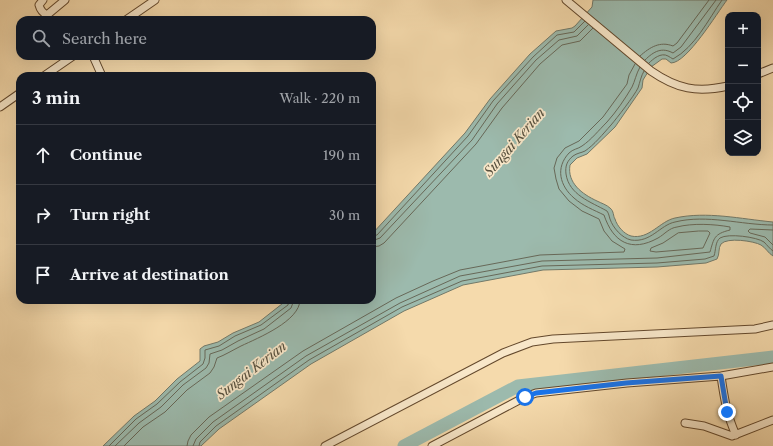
<!DOCTYPE html>
<html lang="en">
<head>
<meta charset="utf-8">
<style>
  :root { --surface:#171b24; --page:#20242c; --text:#f1f3f6; --muted:#9ea1a6; --line:#363941 }
  body { margin:0; font-family:"Libre Caslon Text",serif; background:var(--page); color:var(--text) }
  .controls { position:absolute; right:12px; top:12px; display:grid; overflow:hidden; border-radius:8px; box-shadow:0 4px 16px #0002 }
  .controls button { width:36px; height:36px; display:grid; place-items:center; padding:0; border:0; border-bottom:1px solid var(--line); background:var(--surface); color:var(--text); font:20px sans-serif }
  .stop { position:absolute; width:12px; height:12px; margin:-9px; border:3px solid #1a73e8; border-radius:50%; background:#fff }
  .stop.end { background:#1a73e8; border-color:#fff; box-shadow:0 1px 4px #0008 }
  .list { margin:0; padding:0; list-style:none }
  h2 { display:flex; justify-content:space-between; align-items:center; height:52px; margin:0; padding:0 16px; font-size:17px }
  h2 small { font-size:13px; font-weight:400; color:var(--muted) }
  .list li { display:grid; grid-template-columns:26px 1fr auto; gap:12px; align-items:center; box-sizing:border-box; height:60px; padding:0 16px; border-top:1px solid var(--line) }
  .list b { display:block; font-size:15px; white-space:nowrap }
  .list em { font-size:13px; font-style:normal; color:var(--muted) }
  .icon { flex:none; width:22px; height:22px; fill:none; stroke:currentColor; stroke-width:2; stroke-linecap:round; stroke-linejoin:round }
  .map { position:relative; flex:none; width:773px; height:446px; overflow:hidden }
  .search { position:absolute; background:var(--surface); box-shadow:0 4px 16px #0002; left:16px; top:16px; width:360px; height:44px; display:flex; align-items:center; gap:10px; box-sizing:border-box; padding:0 14px; border-radius:12px; color:var(--muted); font-size:15px }
  .panel { position:absolute; background:var(--surface); box-shadow:0 4px 16px #0002; left:16px; top:72px; width:360px; height:232px; border-radius:12px }
  .map>svg:first-child { display:block }
</style>
</head>
<body>
<div class="map">
<svg width="773" height="446" viewBox="0 0 773 446">
  <rect width="100%" height="100%" fill="#f5daac"/>
  <filter id="stains"><feTurbulence type="fractalNoise" baseFrequency=".005" numOctaves="4"/><feColorMatrix values="0 0 0 0 .2 0 0 0 0 .09 0 0 0 0 .02 0 0 0 .5 -.17"/></filter>
  <radialGradient id="worn" r=".72"><stop offset=".6" stop-color="#630" stop-opacity="0"/><stop offset="1" stop-color="#630" stop-opacity=".3"/></radialGradient>
  <path fill="#9cbaad" stroke="#727969" d="M593 0H727C717 13 687 63 671 63L666 59H662L651 67 643 80 642 88 615 127 587 154 577 158 570 165C567 183 582 194 597 201 601 203 607 205 610 208 614 211 613 216 615 219 617 226 624 234 631 236 649 240 660 221 675 218 707 211 741 219 773 222V256C768 253 766 248 761 245 754 241 727 237 721 244 718 248 720 254 717 259L706 263 657 267 543 270 463 285 404 311 311 364 219 429 201 446H103L134 416 155 401 177 379 200 361V349L204 346 218 342 233 333 259 322 287 300H372V234L465 133 490 99 530 54 556 31 572 28 575 26 592 7Z"/>
  <g fill="none" stroke-linecap="round" stroke-linejoin="round">
    <path stroke="#676858" stroke-width="1" d="M640 56C650 47 660 41 673 46L677 43 709 0
      M645 60C654 51 662 47 673 53L681 47 716 0
      M649 63C653 59 661 52 668 56 670 57 671 58 673 59 695 47 708 20 722 0
      M644 71C641 76 640 82 638 88 634 96 617 118 611 125 603 134 594 145 585 151 581 153 577 153 573 156 567 161 565 166 566 174 569 195 591 202 607 211 609 214 609 216 610 219 613 228 622 238 631 240 651 243 660 225 675 222 707 214 741 225 773 225
      M773 230 750 229 748 231 750 233 765 237 773 245
      M699 231H708L710 233 703 248 656 252 650 251 651 248 663 243 678 233Z
      M372 236 377 235 468 136 493 101 533 57 557 35 574 32 585 21
      M372 241 380 238 472 140 497 104 536 60 559 40 577 36 588 25
      M372 247 379 246 384 243 476 144 502 108 540 64 562 45 580 41 593 28
      M109 446 136 419 157 404 180 382 203 364 205 358V350L219 346 235 336 261 325 288 305 289 300
      M115 446 139 423 161 407 183 385 206 368 209 363 210 354 222 350 238 341 264 329 291 308 294 300
      M124 446 143 427 165 412 187 390 210 373 214 367 217 358C225 355 233 350 241 346 258 338 300 321 300 300
      M187 446 188 441 191 435 209 417 303 351 396 298 433 281 460 270 540 255 624 252 625 249 612 241 604 231 599 219 582 211 569 201 559 189 556 179 554 168 557 158 565 148 579 141 603 117 627 84 629 75 635 64
      M193 446 196 439 213 422 306 356 400 303 460 276 542 261 657 258 710 252C714 238 714 234 730 230V227C714 224 692 223 677 227 669 228 665 234 658 238 631 253 613 242 604 215 594 210 583 206 574 198 560 186 555 168 569 153 573 149 578 149 582 146 591 140 599 130 607 122 616 112 625 99 632 87 635 81 636 74 640 67
      M199 446 200 442 216 426 309 360 402 307 462 281 542 266 657 263 705 259 714 256C716 250 715 242 720 238 728 233 757 237 764 242 767 245 770 249 773 251"/>
    <path stroke="#9cbaad" stroke-width="13" d="M404 446 518 386 773 357"/>
    <defs>
      <path id="minor" d="M43 0 39 5C40 9 43 13 47 15L65 0
        M566 0 651 71C677 89 697 93 728 86
        M126 20 155 0
        M93 56 102 76
        M758 74 773 68
        M44 76 73 56
        M0 107 20 93
        M721 376C724 397 727 416 736 435
        M685 423 704 426 732 436 773 420
        M325 446 503 353 532 342 553 339 755 329 773 325
        M432 446 525 397 536 393 627 383 721 376 773 367"/>
    </defs>
    <use href="#minor" stroke="#63482c" stroke-width="9"/>
    <use href="#minor" stroke="#f8e7c9" stroke-width="7"/>
  </g>
  <g fill="none" stroke-linecap="round" stroke-linejoin="round">
    <path stroke="#1a73e8" stroke-width="5" d="M525 397 536 393 626 383 721 376 727 412"/>
  </g>
  <g text-anchor="middle" stroke-width="3.5" stroke-linejoin="round" paint-order="stroke">
    <g font-size="13" font-style="italic" fill="#57503e" stroke="#f8e7c9">
      <text transform="translate(514 142) rotate(-49)" y="5">Sungai Kerian</text>
      <text transform="translate(251 370) rotate(-38)" y="5">Sungai Kerian</text>
    </g>
  </g>
  <rect width="100%" height="100%" filter="url(#stains)"/>
  <rect width="100%" height="100%" fill="url(#worn)"/>
</svg>
<div class="controls">
<button>+</button>
<button>−</button>
<button><svg class="icon" aria-label="locate" viewBox="0 0 24 24"><circle cx="12" cy="12" r="6"/><path d="M12 2v4M12 18v4M2 12h4M18 12h4"/></svg></button>
<button><svg class="icon" aria-label="layers" viewBox="0 0 24 24"><path d="M12 4l9 5-9 5-9-5zM3 14l9 5 9-5"/></svg></button>
</div>
<div class="stop" style="left:525px;top:397px"></div>
<div class="stop end" style="left:727px;top:412px"></div>
<div class="search"><svg class="icon" aria-label="search" viewBox="0 0 24 24"><circle cx="10" cy="10" r="6"/><path d="M15 15l6 6"/></svg>Search here</div>
<section class="panel">
<h2>3 min<small>Walk · 220 m</small></h2>
<ul class="list">
<li><svg class="icon" aria-label="ahead" viewBox="0 0 24 24"><path d="M12 20V5M6 11l6-6 6 6"/></svg><div><b>Continue</b></div><em>190 m</em></li>
<li><svg class="icon" aria-label="right" viewBox="0 0 24 24"><path d="M7 20v-9h11M14 6l5 5-5 5"/></svg><div><b>Turn right</b></div><em>30 m</em></li>
<li><svg class="icon" aria-label="arrive" viewBox="0 0 24 24"><path d="M6 21V4h12l-3 4 3 4H6"/></svg><div><b>Arrive at destination</b></div></li>
</ul>
</section>
</div>
</body>
</html>
